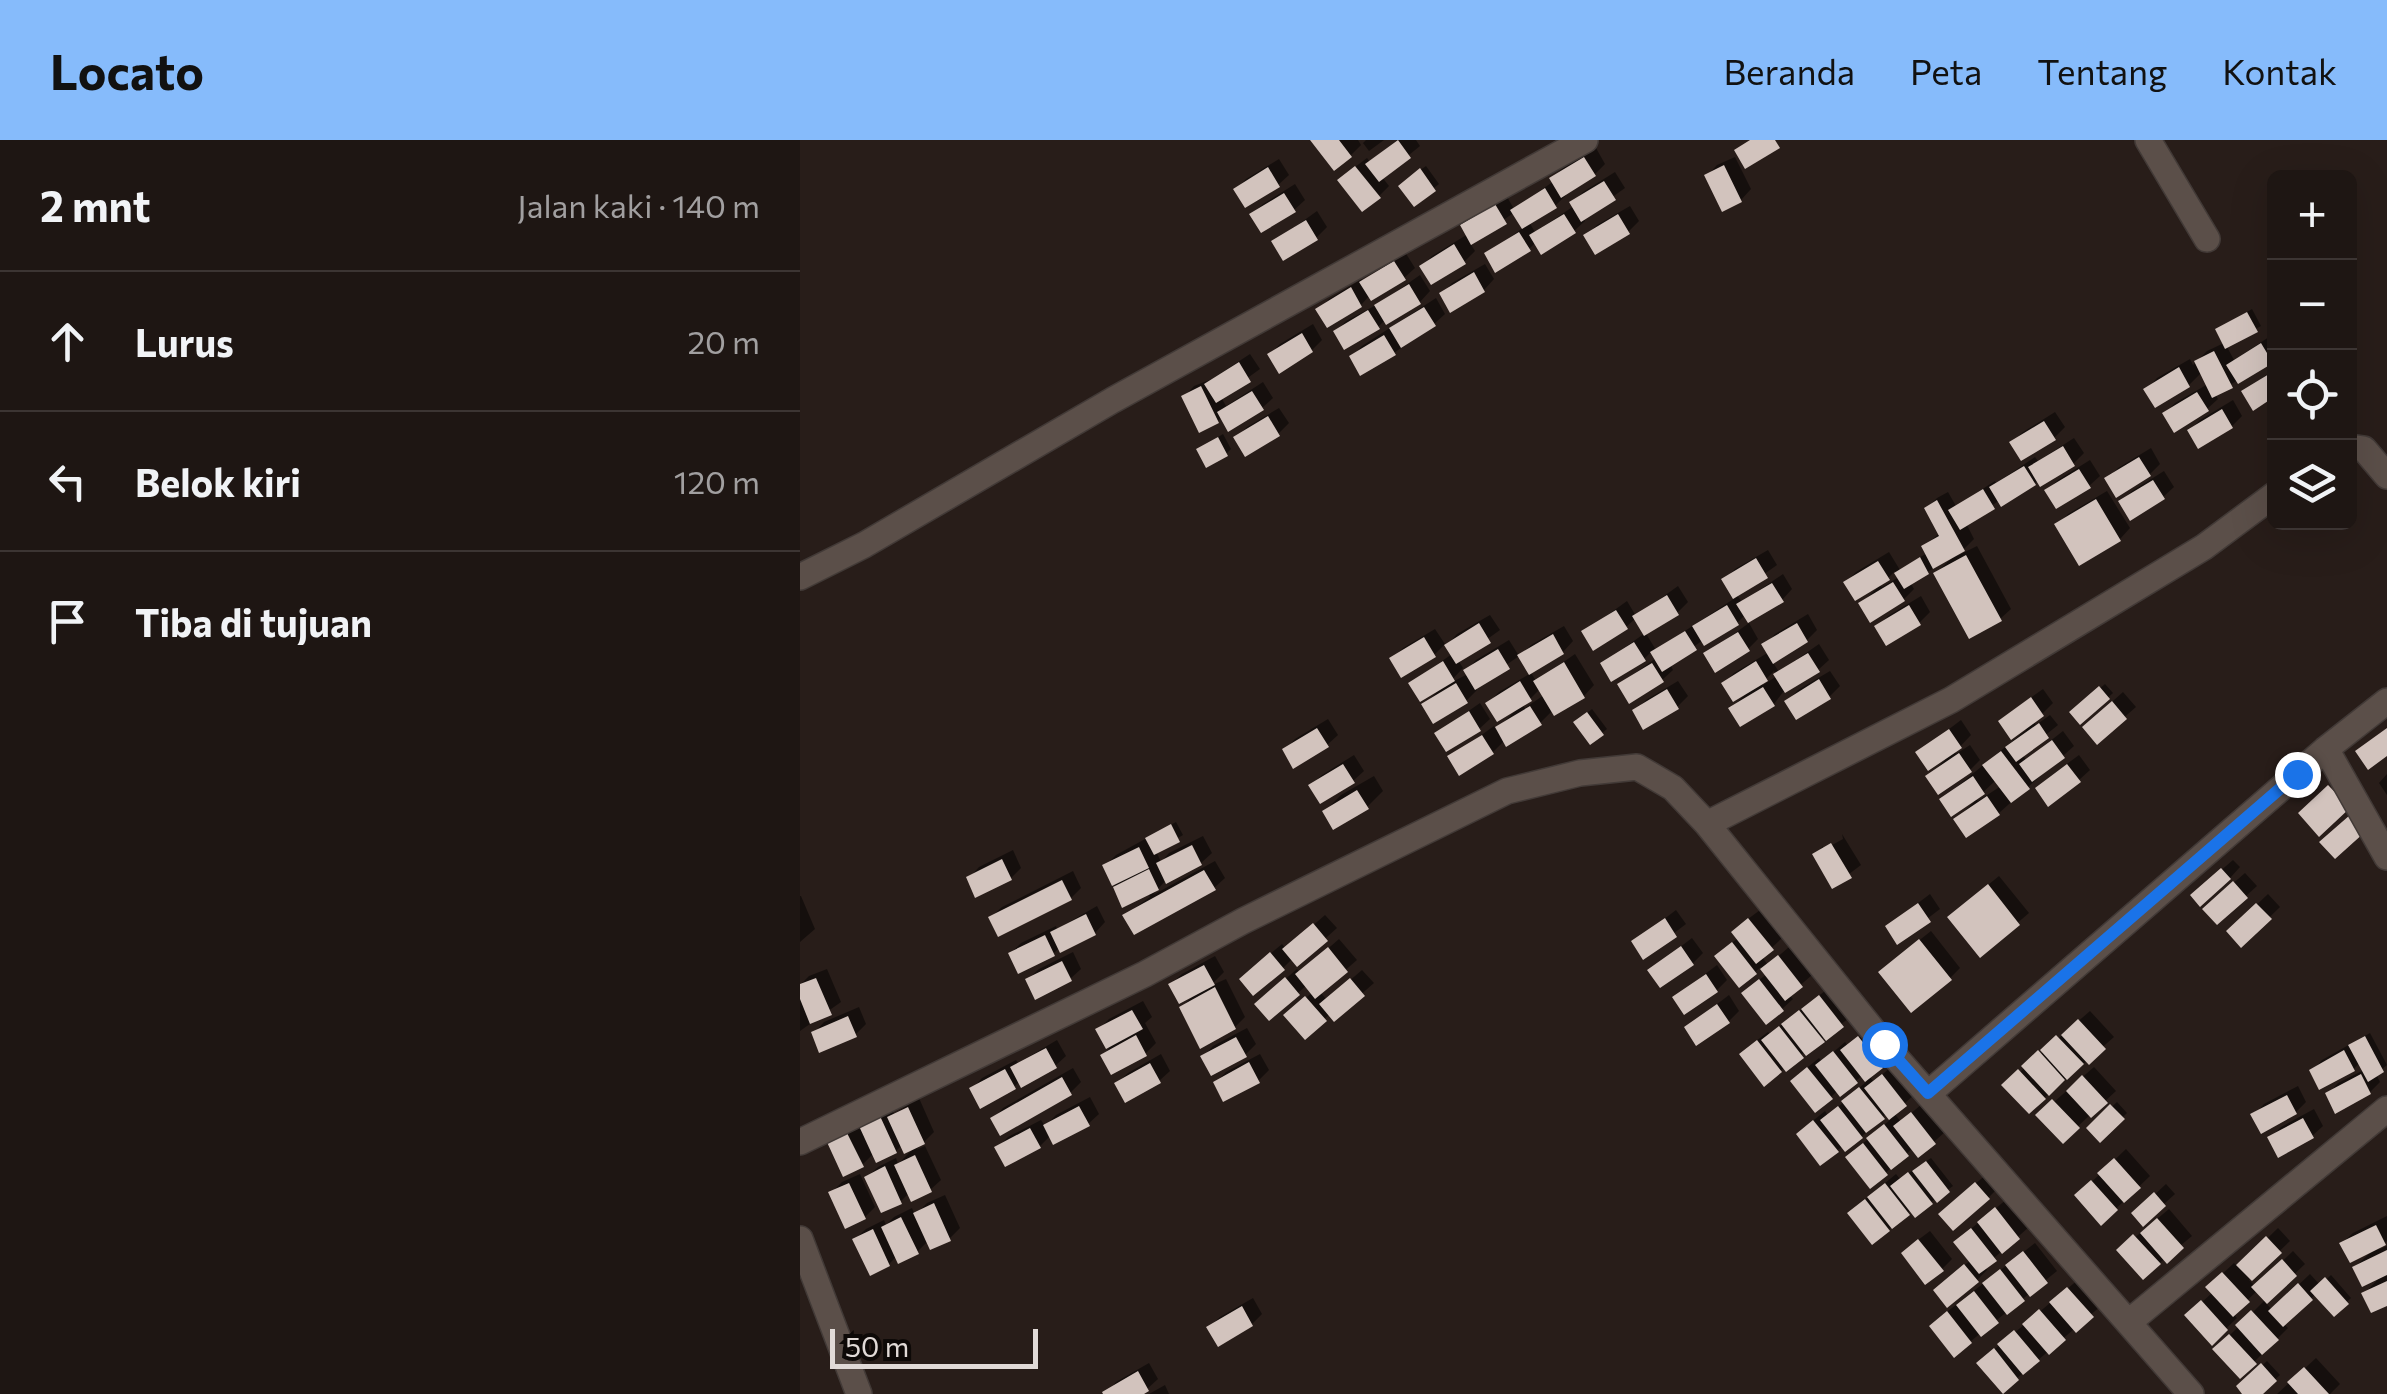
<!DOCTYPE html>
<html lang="id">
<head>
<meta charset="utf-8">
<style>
  :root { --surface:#1e1613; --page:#261f1c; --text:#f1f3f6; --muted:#a19fa0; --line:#3c3533; --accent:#86bbfb }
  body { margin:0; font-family:Commissioner,sans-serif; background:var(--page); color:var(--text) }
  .controls { position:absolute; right:30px; top:30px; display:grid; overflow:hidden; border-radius:15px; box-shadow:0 10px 40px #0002 }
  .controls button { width:90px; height:90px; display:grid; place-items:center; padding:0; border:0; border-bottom:2px solid var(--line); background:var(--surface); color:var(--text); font:50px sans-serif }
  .scale { position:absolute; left:30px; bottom:25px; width:208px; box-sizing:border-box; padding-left:10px; border:5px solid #e1dad7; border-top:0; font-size:28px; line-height:35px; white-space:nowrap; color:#e1dad7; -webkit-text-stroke:8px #0d0907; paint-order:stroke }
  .stop { position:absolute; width:30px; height:30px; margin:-22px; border:8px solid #1a73e8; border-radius:50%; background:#fff }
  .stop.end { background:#1a73e8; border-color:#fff; box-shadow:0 2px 10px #0008 }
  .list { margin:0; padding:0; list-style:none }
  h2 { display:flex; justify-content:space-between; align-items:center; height:130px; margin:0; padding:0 40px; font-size:42px }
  h2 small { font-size:32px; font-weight:400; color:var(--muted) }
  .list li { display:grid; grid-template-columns:65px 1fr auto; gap:30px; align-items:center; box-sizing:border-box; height:140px; padding:0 40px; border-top:2px solid var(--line) }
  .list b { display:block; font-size:38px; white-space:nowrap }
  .list em { font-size:32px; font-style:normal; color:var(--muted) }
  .icon { flex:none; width:55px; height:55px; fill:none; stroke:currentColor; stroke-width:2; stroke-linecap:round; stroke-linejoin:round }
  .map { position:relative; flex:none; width:1587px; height:1254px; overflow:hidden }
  header { display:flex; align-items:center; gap:60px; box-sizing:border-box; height:140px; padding:0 50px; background:var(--accent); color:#111 }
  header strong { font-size:48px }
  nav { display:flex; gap:55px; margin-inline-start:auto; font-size:35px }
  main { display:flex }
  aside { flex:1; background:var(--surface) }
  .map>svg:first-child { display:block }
</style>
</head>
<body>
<header>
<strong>Locato</strong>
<nav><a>Beranda</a><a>Peta</a><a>Tentang</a><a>Kontak</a></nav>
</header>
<main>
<aside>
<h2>2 mnt<small>Jalan kaki · 140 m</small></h2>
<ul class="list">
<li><svg class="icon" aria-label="ahead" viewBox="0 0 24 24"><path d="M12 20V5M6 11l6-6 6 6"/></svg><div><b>Lurus</b></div><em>20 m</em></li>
<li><svg class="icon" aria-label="left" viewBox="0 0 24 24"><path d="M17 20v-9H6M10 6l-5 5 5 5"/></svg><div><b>Belok kiri</b></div><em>120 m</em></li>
<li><svg class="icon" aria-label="arrive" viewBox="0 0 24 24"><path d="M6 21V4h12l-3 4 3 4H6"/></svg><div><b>Tiba di tujuan</b></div></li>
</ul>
</aside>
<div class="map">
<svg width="1587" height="1254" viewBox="0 0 1587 1254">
  <rect width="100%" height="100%" fill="#281d19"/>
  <path fill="#0007" fill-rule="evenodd" d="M513 0H558L561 5 566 0H584L569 11 563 3 550 16Z
    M597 0H616L620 6 582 37 589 46 579 56 551 30 567 18 570 22Z
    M796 8 805 24 795 34 764 53 766 55 755 66 729 82 735 92 774 66 772 63 783 52 815 32 825 48 783 78 785 81 774 91 736 102 729 109 687 114 724 87 715 72 670 103 675 111 664 122 622 126 632 116 668 94 663 86 673 75 706 55 714 69 754 41 752 38 763 28Z
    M935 17 951 49 941 60 907 36 917 25Z
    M479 19 489 35 478 45 436 49 446 39Z
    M626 26 639 44 614 64 605 41Z
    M495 44 505 60 494 70 452 74 463 64Z
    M830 66 839 81 828 92 786 96 797 85Z
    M517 71 527 87 516 98 474 102Z
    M605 112 615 128 604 138 570 155 561 165 519 169 529 159 562 139 563 141Z
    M685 124 694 139 684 150 651 169 642 154 652 143Z
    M620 135 630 151 620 162 586 179 578 187 536 191 546 181 580 163Z
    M636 158 645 174 634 184 594 213 552 217 562 206Z
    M1452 169 1461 186 1426 205 1434 220 1472 195 1474 218 1415 254 1418 259 1407 269 1365 273 1375 263 1408 244 1402 232 1389 245 1347 249 1357 238 1390 219 1393 225 1407 211 1424 203 1418 189Z
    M513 184 522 200 512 210 470 214 480 204Z
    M450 214 460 229 421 257 426 266 463 242 473 258 462 268 422 277 418 281 384 257 394 246 412 239Z
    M1474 229V254L1454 267 1444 252Z
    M1433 260 1442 276 1432 286 1390 290 1400 280Z
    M479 268 489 283 478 294 436 298 447 287Z
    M1255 272 1265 287 1254 298 1212 302 1223 292Z
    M423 294 431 309 426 314 399 309Z
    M1274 298 1284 313 1273 324 1200 360 1166 383 1174 399 1157 416 1177 406 1211 469 1200 479 1136 433 1153 417 1110 442 1114 449 1104 459 1062 463 1079 446 1046 442 1056 432 1089 412 1100 430 1127 413 1124 406 1140 393 1127 368 1137 358 1148 352 1156 366 1195 341 1196 343 1235 317 1238 321ZM1095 431 1099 437 1082 447 1080 446Z
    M1351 308 1360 324 1350 334 1307 339 1318 328Z
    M1290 320 1300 336 1289 346 1247 350 1258 340Z
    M1364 331 1374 347 1363 357 1321 362 1332 351Z
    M1307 351 1330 388 1320 399 1258 385 1268 374Z
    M968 410 977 425 936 454 942 462 983 434 992 449 982 460 946 474 937 483 903 500 870 524 873 530 862 540 820 544 856 518 852 511 844 519 803 523 845 493 836 478 826 487 784 492 827 461 836 476 878 446 888 462 877 473 845 492 856 510 935 458 924 440 935 429Z
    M1121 456 1130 472 1119 483 1077 487 1088 476Z
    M1008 474 1017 490 1007 500 972 521 979 532 1019 504 1029 520 1018 530 983 552 974 564 931 568 946 554 924 543 934 533 969 512 965 505 975 494ZM974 531 977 536 963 545 962 543Z
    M690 475 700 490 658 520 663 528 648 544 668 534 666 531 676 520 709 500 719 516 675 547 677 550 666 561 624 565 639 550 611 543 652 514 647 505 657 494Z
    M949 483 958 499 948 509 906 514Z
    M764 486 773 501 763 512 730 531 736 541 775 514 794 545 784 556 755 573 753 570 740 583 705 600 693 612 651 617 694 586 696 590 717 569 688 563 699 552 731 533 721 516 731 505ZM740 549 744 555 725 568 723 566Z
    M635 489 645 504 634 515 592 519 603 508Z
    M1030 531 1040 546 1029 557 987 561 998 550Z
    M878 541 888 556 877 567 835 571 846 560Z
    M1305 544 1313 553 1281 582 1272 572Z
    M1243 549 1253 563 1234 582 1236 585 1250 575 1258 585 1222 614 1226 620 1263 591 1274 606 1199 673 1167 694 1157 679 1174 662 1142 659 1226 590 1212 571ZM1196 640 1201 646 1178 661 1176 659Z
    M1323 552 1336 567 1297 601 1295 577Z
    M680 563 690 579 679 589 637 593Z
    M792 569 807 589 802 593 781 578Z
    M528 579 538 595 527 605 485 610 495 599Z
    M1161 580 1171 595 1155 612 1156 614 1170 605 1180 620 1170 630 1128 637 1145 620 1119 612Z
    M554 615 564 631 553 641 511 645 522 635Z
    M1279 615 1290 630 1279 640 1248 638Z
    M1587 634V655L1579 643Z
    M574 636 583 651 567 667 525 671 541 655Z
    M376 682 383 695 356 711 361 722 369 713 403 696 412 713 401 723 365 741 353 755 415 721 425 738 414 748 325 775 350 757 348 753 324 765 305 726 316 715Z
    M1042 694 1061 725 1033 746 1015 715 1023 706V710L1043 699Z
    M213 710 221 728 211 738H169L179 727Z
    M1433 720 1440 727 1430 738 1404 745Z
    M273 731 281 748 271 758 191 777 202 767Z
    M1445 733 1457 746 1446 756 1416 758Z
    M1199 736 1229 773 1180 815 1161 767Z
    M1130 754 1140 769 1098 801 1088 786Z
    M1468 754 1480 767 1442 804 1429 791Z
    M1 756 15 789 0 802V756Z
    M297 766 305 782 295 793 260 807 253 814 211 813 221 803 256 786 257 789Z
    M876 770 886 784 844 816 834 802Z
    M960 770 982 798 962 817 968 825 989 807 1012 835 989 855 993 859 982 869 955 843 967 834 961 827 955 832 928 806 938 798 944 782Z
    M525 775 537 788 497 824 493 818 483 828H453L482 804 486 809Z
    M1131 791 1160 828 1150 838 1092 822Z
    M892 798 903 813 892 824 850 830Z
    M539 799 557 820 520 852 527 860 562 830 574 843 534 878 530 874 505 896 497 865 513 852 507 845 469 878 468 854 497 829 500 833Z
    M273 812 281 829 270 839H228L239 829Z
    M415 816 424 832 410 846 426 839 445 877 435 887 382 867 396 853 371 844 382 834Z
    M917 825 927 840 917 850 875 857Z
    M27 829 41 862 0 891V845L9 836Z
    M1030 847 1053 875 980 931 952 904 968 892 970 894Z
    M929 855 939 871 929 881 887 887Z
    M343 861 352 877 345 883 356 903 345 914 303 915 309 909 299 889 309 879Z
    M59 867 66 884 56 894 14 893 24 882Z
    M1290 871 1314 897 1229 971 1205 945Z
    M447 888 456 904 445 915 403 917 413 906Z
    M1070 888 1092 916 1069 936 1074 942 1093 925 1115 954 1094 973 1101 982 1123 963 1145 992 1119 1015 1113 1008 1071 1046 1059 1007 1091 979 1087 973 1062 996 1037 1010 1009 984 1025 971 1028 976 1067 941 1063 935 1041 953 1038 950 1031 957 1003 931 1019 918 1022 922 1045 902 1048 906Z
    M1570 893 1587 925 1576 934 1580 942 1570 952 1528 954 1538 943 1564 930 1560 922 1554 929 1512 931 1522 920Z
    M257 900 266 916 255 926 220 941 214 947 172 949 182 938 216 920 218 923Z
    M361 914 370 931 359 941 317 943 328 933Z
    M460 914 469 930 458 941 416 942 426 932Z
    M1294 927 1316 951 1263 1000 1239 975Z
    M273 928 281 942 270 953 193 979 203 968Z
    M1498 946 1506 962 1496 972 1454 975 1464 964Z
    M290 957 299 974 288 984 251 995 240 1006 197 1008 208 997 241 980 245 986 256 975Z
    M119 958 134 992 116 1010 125 1006 141 1040 130 1050 110 1052 101 1061 67 1037 78 1027 96 1018 98 1024 115 1007 103 1004 96 1011 74 1013 62 1025 29 1001 91 968 94 974Z
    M1317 962 1327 973 1300 1000 1289 988Z
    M1514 969 1523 986 1512 996 1470 998 1481 987Z
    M1326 1009 1350 1036 1302 1082 1278 1055Z
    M1131 1018 1153 1046 1131 1062 1112 1069 1089 1089 1061 1063 1096 1034 1100 1039Z
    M60 1034 75 1067 65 1077 31 1053 42 1042Z
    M1187 1034 1199 1047 1188 1058 1152 1063Z
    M1366 1044 1375 1054 1343 1083 1335 1073Z
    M145 1055 160 1088 150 1098 129 1100 117 1112 97 1116 89 1124 55 1099 66 1089 84 1080 86 1085 94 1077 112 1068 115 1075 127 1063Z
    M1207 1059 1229 1087 1185 1126 1187 1130 1177 1140H1146L1171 1120 1167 1092Z
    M1369 1069 1392 1096 1344 1136 1320 1110Z
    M1587 1076V1101L1578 1110 1587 1106V1163L1564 1154 1582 1135 1555 1127 1572 1111 1542 1103 1553 1093Z
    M1478 1088 1490 1101 1449 1140 1456 1147 1493 1111 1505 1124 1465 1162 1472 1170 1510 1134 1520 1145 1531 1135 1551 1158 1534 1174 1516 1154 1483 1183 1488 1188 1440 1236 1416 1209 1466 1159 1458 1150 1433 1174 1437 1178 1412 1202 1388 1175 1413 1152 1419 1137 1434 1123 1438 1127Z
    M1130 1091 1152 1119 1142 1129 1114 1103Z
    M1235 1103 1257 1131 1171 1201 1143 1175Z
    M1279 1139 1302 1165 1202 1251 1190 1213Z
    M453 1158 462 1174 452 1184 409 1187 420 1177Z
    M1516 1218 1540 1244 1530 1254H1477Z
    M1467 1221 1480 1235 1459 1254H1446L1439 1246Z
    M349 1223 358 1239 347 1249 339 1254H306L316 1242Z
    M365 1245 369 1254H349Z"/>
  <path fill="#d2c3bd" d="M510 0H539L552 17 534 31Z
    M598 0 611 18 579 42 565 24Z
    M950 0H975L980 8 945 29 934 10Z
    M784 17 796 36 761 58 749 38Z
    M924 25 942 62 922 72 904 35Z
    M555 26 581 58 562 72 537 40Z
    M468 27 480 47 445 68 433 49Z
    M620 28 636 51 614 67 598 46Z
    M804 41 816 60 781 82 769 62Z
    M745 48 757 68 722 89 710 70Z
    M484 53 496 72 461 93 449 74Z
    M695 64 707 84 671 105 660 85Z
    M764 74 776 93 741 115 729 95Z
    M818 74 830 94 795 115 783 95Z
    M506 80 518 100 483 121 471 101Z
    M719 92 731 111 695 133 684 113Z
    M654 104 666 124 631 145 619 126Z
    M594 121 606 140 571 161 559 142Z
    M674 132 685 152 650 173 639 153Z
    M609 144 621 164 586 185 574 165Z
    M551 147 562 167 527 188 515 169Z
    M624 167 636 186 601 208 589 188Z
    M568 170 580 189 544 210 533 191Z
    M1447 172 1458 192 1425 209 1415 189Z
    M502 193 513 212 479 234 467 214Z
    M584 195 596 215 560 236 549 216Z
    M1461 203 1473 223 1438 244 1426 225Z
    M1414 211 1433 248 1412 258 1394 221Z
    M439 222 451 242 416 263 404 244Z
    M1379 227 1390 247 1355 268 1343 249Z
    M1474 231V257L1453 271 1441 251Z
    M401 246 419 283 399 293 381 256Z
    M452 251 464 270 428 292 417 272Z
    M1397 252 1409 271 1374 293 1362 273Z
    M1422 269 1433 288 1398 309 1387 290Z
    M468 276 480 296 445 317 433 297Z
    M1244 281 1256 300 1221 321 1209 302Z
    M418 297 428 316 406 328 396 309Z
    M1263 306 1275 326 1240 347 1228 327Z
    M1339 317 1351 336 1316 358 1304 338Z
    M1224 326 1236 345 1201 367 1189 347Z
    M1279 329 1291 348 1256 369 1244 350Z
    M1353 340 1365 359 1330 381 1318 361Z
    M1183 349 1195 369 1160 390 1148 370Z
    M1296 359 1321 401 1279 426 1254 384Z
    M1137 360 1165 411 1133 429 1121 406 1139 396 1124 368Z
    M1166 415 1202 481 1169 499 1133 433Z
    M1120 417 1129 434 1104 449 1094 433Z
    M956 418 968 438 933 459 921 439Z
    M1078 421 1090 440 1055 461 1043 442Z
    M1093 442 1105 461 1070 483 1058 463Z
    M972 443 984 462 948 483 936 464Z
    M867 455 879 475 844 496 832 476Z
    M927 465 939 485 904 506 892 486Z
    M1109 465 1121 485 1086 506 1074 486Z
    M816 470 828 489 793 511 781 491Z
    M679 483 691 503 656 524 644 505Z
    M997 483 1008 502 973 524 961 504Z
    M885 491 897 510 862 532 850 512Z
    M938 492 950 511 915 533 903 513Z
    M753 494 764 514 729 535 717 515Z
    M624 497 636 517 601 538 589 518Z
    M834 502 846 521 811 542 800 523Z
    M698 509 710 529 675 550 663 530Z
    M1008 513 1020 532 985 553 973 534Z
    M643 521 655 541 620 562 608 543Z
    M956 521 968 541 933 562 921 543Z
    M764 522 785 558 754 576 733 541Z
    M852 523 864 542 829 564 817 544Z
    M1019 539 1031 559 996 580 984 561Z
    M720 541 732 561 697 582 685 563Z
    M656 543 668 563 633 584 621 564Z
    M1299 546 1310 559 1280 585 1269 572Z
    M963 547 975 566 940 587 928 568Z
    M867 549 879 569 843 590 832 570Z
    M1231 557 1244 576 1211 600 1198 581Z
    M1312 561 1327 579 1297 605 1282 587Z
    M730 566 742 585 706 607 695 587Z
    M669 571 681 591 646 612 634 593Z
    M787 572 804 595 790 605 773 582Z
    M1239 583 1249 598 1216 622 1205 607Z
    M517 588 529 607 493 629 482 609Z
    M1587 588V616L1568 630 1555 611Z
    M1149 589 1162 608 1128 631 1115 612Z
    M682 595 694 614 659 636 647 616Z
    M1252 600 1265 618 1232 642 1219 624Z
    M1201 611 1230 649 1211 663 1182 625Z
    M1159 613 1172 632 1138 655 1125 636Z
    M543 624 555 643 520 664 508 645Z
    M1267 624 1281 642 1248 667 1235 648Z
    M1173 636 1185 654 1151 677 1139 659Z
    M1528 645 1550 668 1519 697 1498 673Z
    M557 650 569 669 533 690 522 671Z
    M1187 656 1200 675 1166 698 1153 679Z
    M1550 675 1565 692 1535 719 1519 702Z
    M371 684 380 702 354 715 345 698Z
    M1031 703 1052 738 1032 749 1012 714Z
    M392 705 402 725 366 744 356 723Z
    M339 707 349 728 312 746 302 725Z
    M202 719 212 740 175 758 166 737Z
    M1421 728 1431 739 1400 767 1390 755Z
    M349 729 359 750 322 768 313 747Z
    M404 730 416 750 334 795 322 775Z
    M262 740 272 760 198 797 188 777Z
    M1433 741 1448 758 1417 785 1402 769Z
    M1188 744 1220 785 1180 818 1147 777Z
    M1118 763 1131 782 1097 805 1085 786Z
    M1456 763 1472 779 1441 808 1426 791Z
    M286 774 296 795 260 813 250 792Z
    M865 778 877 797 843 820 831 801Z
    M948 778 974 810 956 824 931 792Z
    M513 783 528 801 497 827 482 809Z
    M245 795 255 816 218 834 208 813Z
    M1119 799 1152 840 1111 873 1078 832Z
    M932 802 957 834 939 848 914 816Z
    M881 806 894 825 860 848 847 830Z
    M528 807 548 832 515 859 495 834Z
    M470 812 485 830 453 856 439 839Z
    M978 815 1003 847 985 861 960 829Z
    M262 821 272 841 235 860 225 839Z
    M404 825 415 845 379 864 368 844Z
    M906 834 918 852 884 875 872 857Z
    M485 837 500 855 469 881 454 864Z
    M16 838 32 875 10 884 0 859V844Z
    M550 838 565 856 534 882 519 864Z
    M959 839 984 871 966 885 941 853Z
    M415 847 436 889 400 909 379 867Z
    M1019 855 1044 887 1026 901 1001 869Z
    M505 856 527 881 505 900 483 875Z
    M917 864 930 883 896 906 884 887Z
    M332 870 343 889 306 909 295 889Z
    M999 870 1025 902 1006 916 981 884Z
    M48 876 57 897 19 913 11 892Z
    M1278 879 1306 909 1289 925 1261 895Z
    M979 886 1004 918 986 932 961 900Z
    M336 895 347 916 311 935 300 915Z
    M1256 895 1284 924 1267 940 1240 910Z
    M1058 896 1083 928 1065 942 1040 910Z
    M1565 896 1584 932 1568 942 1548 905Z
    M436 897 447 917 411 936 400 916Z
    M957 900 982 932 964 947 939 914Z
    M246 908 257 928 221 948 210 927Z
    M1238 910 1265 940 1249 956 1221 926Z
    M1544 910 1555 931 1519 950 1509 930Z
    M1033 911 1058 943 1040 957 1015 925Z
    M449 922 460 943 423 962 413 942Z
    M350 923 361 943 325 963 314 943Z
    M1007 927 1033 959 1015 973 990 941Z
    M205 929 216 949 180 969 169 948Z
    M1218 929 1246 959 1229 974 1201 945Z
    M1082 934 1107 966 1089 980 1064 948Z
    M1561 934 1571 954 1535 974 1525 953Z
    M1282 935 1308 963 1291 978 1266 951Z
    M262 937 272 955 200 996 190 978Z
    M1059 947 1085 979 1066 993 1041 961Z
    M1487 955 1497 974 1461 994 1450 974Z
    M1252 959 1280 988 1263 1004 1235 975Z
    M1310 964 1325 979 1300 1003 1286 988Z
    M279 966 290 986 253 1005 243 985Z
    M1038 966 1063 998 1045 1012 1020 980Z
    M108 967 125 1004 104 1014 87 977Z
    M1111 972 1136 1004 1118 1018 1093 986Z
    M80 976 97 1013 76 1023 59 986Z
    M1503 978 1514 998 1478 1018 1467 997Z
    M1013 980 1039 1012 1020 1026 996 994Z
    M1084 984 1109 1016 1091 1030 1066 998Z
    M230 988 241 1008 205 1027 194 1007Z
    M46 991 64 1027 43 1037 26 1000Z
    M1063 1003 1088 1035 1070 1049 1045 1017Z
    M115 1015 132 1052 111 1062 94 1025Z
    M1314 1018 1341 1048 1324 1063 1297 1033Z
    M1126 1021 1150 1052 1137 1063 1112 1031Z
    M85 1026 102 1064 81 1073 64 1037Z
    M1108 1032 1133 1064 1115 1078 1090 1046Z
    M1291 1040 1318 1070 1301 1086 1274 1055Z
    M1175 1042 1190 1059 1153 1091 1138 1074Z
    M49 1043 66 1079 45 1089 28 1052Z
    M1085 1043 1110 1075 1092 1089 1067 1057Z
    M1354 1052 1366 1066 1343 1087 1331 1073Z
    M1065 1059 1090 1091 1072 1105 1047 1073Z
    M134 1063 151 1101 130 1110 113 1073Z
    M1195 1067 1220 1099 1202 1114 1177 1082Z
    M101 1077 119 1114 98 1124 81 1087Z
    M1357 1078 1384 1108 1367 1124 1340 1093Z
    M1576 1085 1586 1105 1550 1123 1539 1103Z
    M1171 1088 1197 1121 1179 1134 1153 1102Z
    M73 1089 90 1126 70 1136 52 1099Z
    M1333 1094 1361 1124 1343 1140 1316 1110Z
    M1466 1096 1482 1113 1452 1141 1436 1125Z
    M1118 1099 1144 1131 1125 1145 1101 1113Z
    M1587 1110V1135L1562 1147 1552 1127Z
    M1223 1111 1248 1143 1230 1157 1205 1125Z
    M1482 1119 1497 1136 1467 1164 1451 1147Z
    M1164 1124 1179 1142 1147 1168 1133 1150Z
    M1200 1129 1225 1161 1207 1175 1182 1143Z
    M1422 1132 1450 1162 1433 1177 1405 1147Z
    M1525 1137 1549 1164 1534 1177 1510 1151Z
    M1587 1141V1166L1571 1173 1561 1153Z
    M1498 1143 1513 1160 1483 1187 1468 1171Z
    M1267 1147 1294 1177 1276 1193 1249 1162Z
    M1174 1151 1199 1183 1181 1197 1156 1165Z
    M1401 1160 1428 1190 1412 1206 1384 1175Z
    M442 1166 453 1186 418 1207 406 1187Z
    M1239 1169 1266 1200 1249 1215 1222 1184Z
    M1451 1170 1479 1200 1462 1215 1435 1185Z
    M1147 1171 1172 1203 1154 1218 1129 1186Z
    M1214 1190 1240 1221 1223 1235 1197 1204Z
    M1429 1194 1457 1224 1440 1239 1412 1209Z
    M1194 1208 1219 1240 1203 1254 1176 1223Z
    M1461 1223 1477 1241 1463 1254H1442L1436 1246Z
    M1504 1227 1529 1254H1498L1487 1242Z
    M338 1231 349 1251 344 1254H303L302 1252Z"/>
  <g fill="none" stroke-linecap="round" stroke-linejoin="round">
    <defs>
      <path id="minor" d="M1348 0 1407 99
        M1550 307 1564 309 1587 336
        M0 437 64 405 313 260 785 0
        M1526 609 1587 717
        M907 684 1151 560 1404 407 1474 355
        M1129 953 1526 609 1587 561
        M0 1002 345 834 443 781 707 651 780 633 837 627 873 648 907 684 1084 904 1391 1254
        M0 1099 59 1254
        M1329 1182 1587 969"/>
    </defs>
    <use href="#minor" stroke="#423a37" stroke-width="28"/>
    <use href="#minor" stroke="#5b4f49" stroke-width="25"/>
  </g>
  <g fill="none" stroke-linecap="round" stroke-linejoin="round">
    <path stroke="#1a73e8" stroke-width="12" d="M1084 904 1128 953 1497 634"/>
  </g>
</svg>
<div class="controls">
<button>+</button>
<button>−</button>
<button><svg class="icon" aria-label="locate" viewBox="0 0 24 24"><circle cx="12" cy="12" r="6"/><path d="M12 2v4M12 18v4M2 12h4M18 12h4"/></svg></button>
<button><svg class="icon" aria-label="layers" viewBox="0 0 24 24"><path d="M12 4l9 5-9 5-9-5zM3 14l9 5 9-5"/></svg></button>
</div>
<div class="scale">50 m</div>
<div class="stop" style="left:1084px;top:904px"></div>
<div class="stop end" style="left:1497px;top:634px"></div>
</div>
</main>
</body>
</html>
